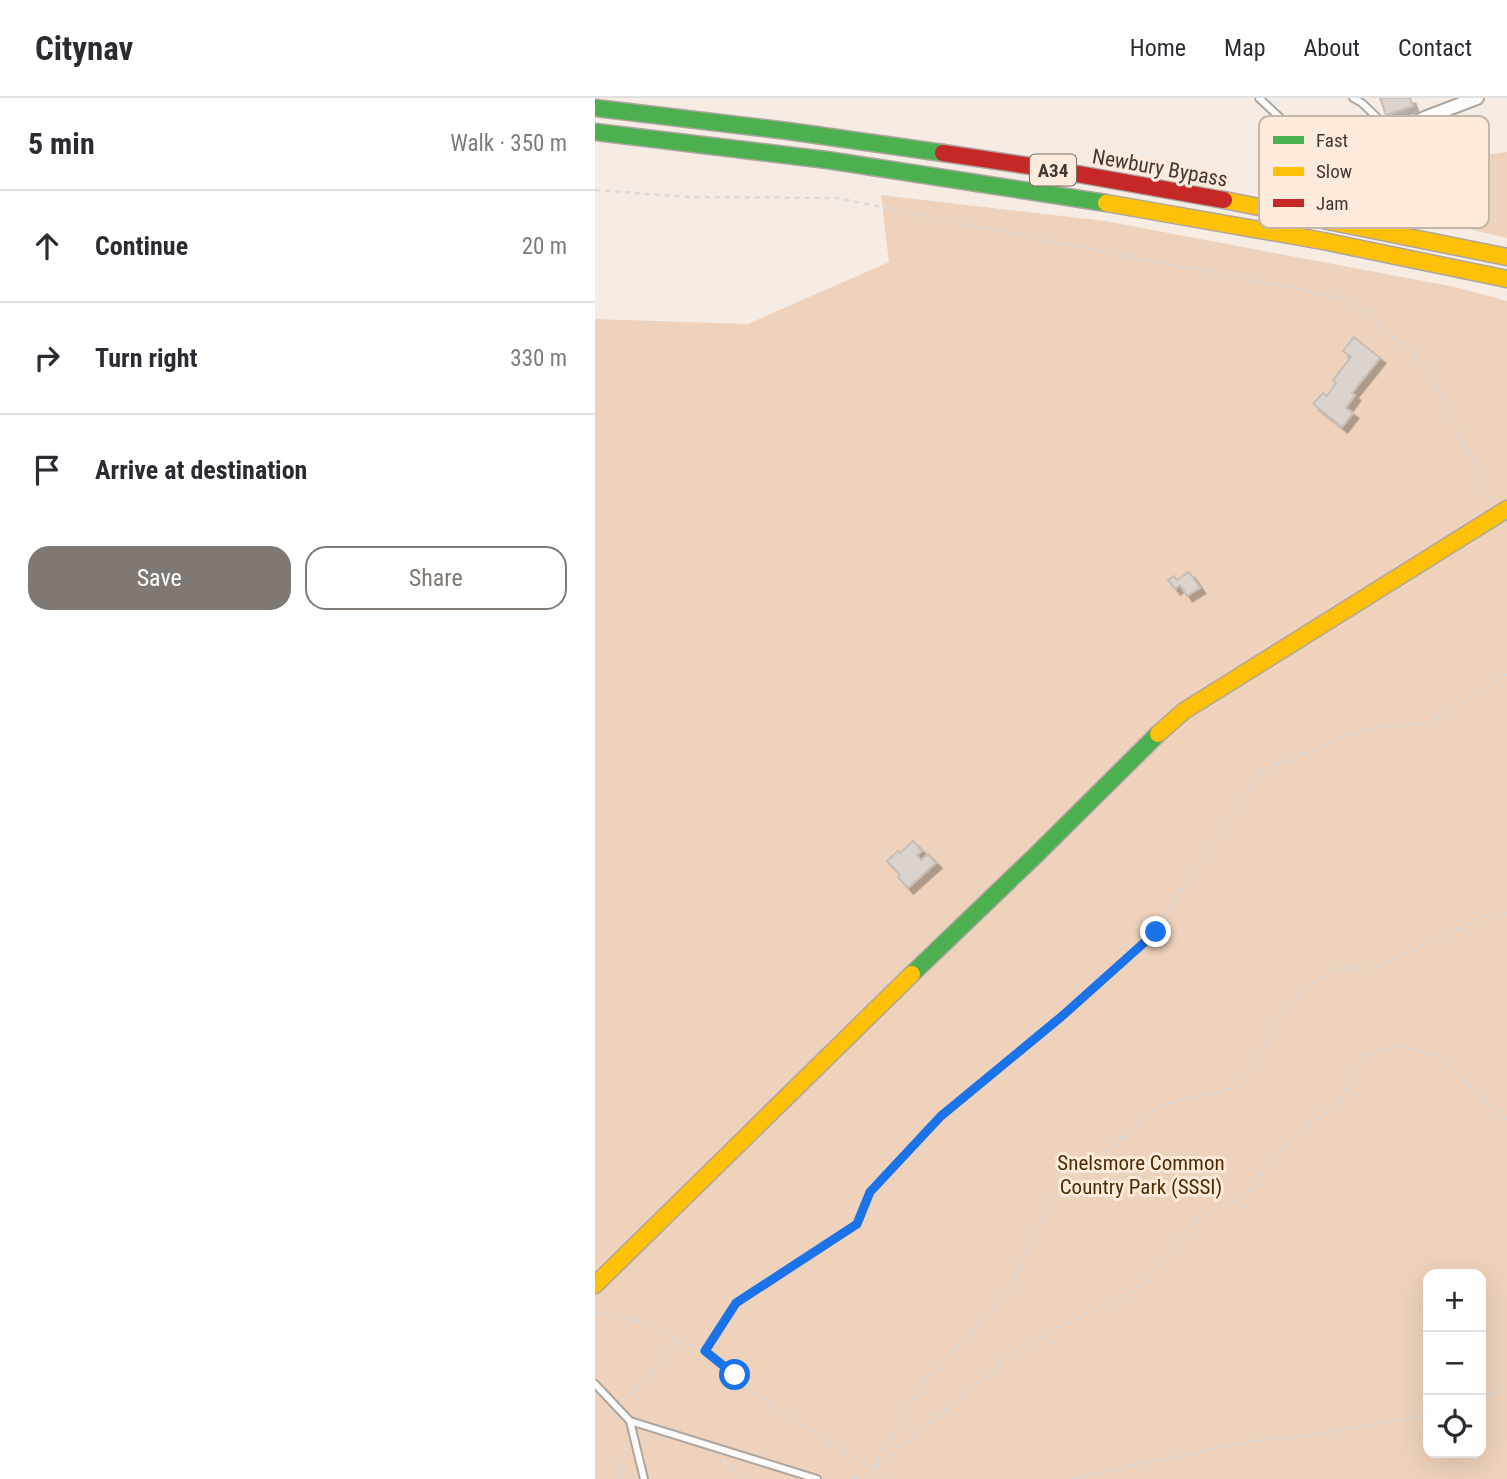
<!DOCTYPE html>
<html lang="en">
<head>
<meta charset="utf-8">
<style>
  :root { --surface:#fff; --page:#f7f7f7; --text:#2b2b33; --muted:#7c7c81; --line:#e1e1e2; --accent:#807872 }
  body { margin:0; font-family:"Roboto Condensed",sans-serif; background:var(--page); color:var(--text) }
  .controls { position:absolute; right:21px; bottom:21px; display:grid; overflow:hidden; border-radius:14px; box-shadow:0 7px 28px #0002 }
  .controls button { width:63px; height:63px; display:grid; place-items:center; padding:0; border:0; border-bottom:2px solid var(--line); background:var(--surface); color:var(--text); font:35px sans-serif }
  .stop { position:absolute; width:21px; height:21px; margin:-16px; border:5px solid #1a73e8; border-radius:50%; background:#fff }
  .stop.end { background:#1a73e8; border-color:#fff; box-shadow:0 2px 7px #0008 }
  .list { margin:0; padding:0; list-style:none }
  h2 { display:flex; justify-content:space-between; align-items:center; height:91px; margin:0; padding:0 28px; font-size:30px }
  h2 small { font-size:23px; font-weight:400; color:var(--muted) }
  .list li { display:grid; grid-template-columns:46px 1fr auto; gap:21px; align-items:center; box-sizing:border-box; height:112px; padding:0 28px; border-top:2px solid var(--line) }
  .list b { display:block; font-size:26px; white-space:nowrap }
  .list em { font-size:23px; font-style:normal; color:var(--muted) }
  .actions { display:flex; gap:14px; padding:21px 28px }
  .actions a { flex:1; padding:16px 0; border:2px solid var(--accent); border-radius:21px; text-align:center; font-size:24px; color:var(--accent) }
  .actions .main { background:var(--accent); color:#fff }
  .icon { flex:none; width:38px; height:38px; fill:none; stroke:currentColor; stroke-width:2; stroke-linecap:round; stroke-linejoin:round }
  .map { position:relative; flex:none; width:912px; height:1381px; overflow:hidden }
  header { display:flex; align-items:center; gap:42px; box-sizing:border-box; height:98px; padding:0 35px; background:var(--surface); border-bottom:2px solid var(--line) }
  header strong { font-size:33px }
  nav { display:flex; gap:38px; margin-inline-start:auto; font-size:24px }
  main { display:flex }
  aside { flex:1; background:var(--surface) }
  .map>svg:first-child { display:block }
</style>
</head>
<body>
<header>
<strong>Citynav</strong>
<nav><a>Home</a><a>Map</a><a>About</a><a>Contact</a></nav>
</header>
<main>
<aside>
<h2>5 min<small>Walk · 350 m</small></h2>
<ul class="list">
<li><svg class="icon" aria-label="ahead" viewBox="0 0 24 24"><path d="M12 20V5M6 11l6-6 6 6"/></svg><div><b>Continue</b></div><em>20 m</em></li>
<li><svg class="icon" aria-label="right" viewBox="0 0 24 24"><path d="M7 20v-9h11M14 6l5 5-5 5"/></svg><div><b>Turn right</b></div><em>330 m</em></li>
<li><svg class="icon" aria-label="arrive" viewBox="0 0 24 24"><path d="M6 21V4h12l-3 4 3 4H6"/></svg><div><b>Arrive at destination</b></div></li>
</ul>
<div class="actions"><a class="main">Save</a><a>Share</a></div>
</aside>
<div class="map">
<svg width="912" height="1381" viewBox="0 0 912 1381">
  <defs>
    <filter id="shadow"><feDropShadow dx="5.5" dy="5.5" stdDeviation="0" flood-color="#0004"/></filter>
  </defs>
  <rect width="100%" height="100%" fill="#f6ece4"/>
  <path fill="#eed2bb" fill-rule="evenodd" d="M912 54V140L831 121 875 59Z
    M286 97 510 123 860 189 912 203V1381H0V221L153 226 294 164ZM833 1176H886V1355H833Z"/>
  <path fill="#dbd3cd" stroke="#c6beb7" stroke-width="2" filter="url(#shadow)" d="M785 0H815L818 8 791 17Z
    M759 239 785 260 757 295 760 297 751 310 758 315 747 329 718 306 728 295 732 298 741 285 738 282 756 259 748 253Z
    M594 474 605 490 592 498 585 487 580 491 573 482 579 478 582 482Z
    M318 743 327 753 322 757 326 762 333 756 341 765 313 790 303 779 305 777 292 763 303 753 305 755Z"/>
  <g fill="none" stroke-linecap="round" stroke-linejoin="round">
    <defs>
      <path id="lane" d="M664 0 696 30
        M758 0 767 5 796 33
        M0 1286 35 1323 49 1381
        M35 1323 222 1381"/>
      <path id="street" d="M696 30 771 48 787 36 800 34 832 19 882 0"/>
      <path id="fast" d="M0 10 193 33 348 55
        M0 34 232 62 511 105
        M317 876 441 757 563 636"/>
      <path id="slow" d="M629 102 912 159
        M511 105 728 143 912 181
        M563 636 589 613 912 411
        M0 1187 317 876"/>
      <path id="jam" d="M348 55 449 70 629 102"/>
    </defs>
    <use href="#lane" stroke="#ada6a0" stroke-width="10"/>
    <use href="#street" stroke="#ada6a0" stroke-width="16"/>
    <use href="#fast" stroke="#ada6a0" stroke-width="19"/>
    <use href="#slow" stroke="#ada6a0" stroke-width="19"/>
    <use href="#jam" stroke="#ada6a0" stroke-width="19"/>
    <path stroke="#dddad8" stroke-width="2.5" stroke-dasharray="5 5" stroke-linecap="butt" d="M0 92 96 99 242 100 469 146 754 201 832 269 898 405
      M0 1215 27 1218 58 1227 82 1242 110 1253 140 1277 166 1301 292 1381
      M110 1253 141 1205 262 1126 275 1094 346 1018 466 918 561 834 594 779 666 673 771 631 835 625 912 576
      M886 1301 912 1289
      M27 1304 69 1265 82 1242
      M127 1362 151 1381
      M280 1370 424 1250 545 1189 600 1122 652 1096 687 1050 743 1004 770 957 804 946 841 958 912 1021
      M277 1372 327 1286 416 1192 431 1154 461 1097 564 1007 646 989 694 904 738 870H781L889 818 912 816
      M259 1379 265 1381
      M24 1381 31 1347
      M477 1381 651 1344 723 1336 833 1317"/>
    <use href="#lane" stroke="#fefcfb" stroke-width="6"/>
    <use href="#street" stroke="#fefcfb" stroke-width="12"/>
    <use href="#fast" stroke="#4caf50" stroke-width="16"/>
    <use href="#slow" stroke="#ffc107" stroke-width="16"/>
    <use href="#jam" stroke="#c62828" stroke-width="16"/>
  </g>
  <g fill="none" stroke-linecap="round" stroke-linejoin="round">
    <path stroke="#1a73e8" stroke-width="9" d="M140 1277 110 1253 141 1205 262 1126 275 1094 346 1018 466 919 561 834"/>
  </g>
  <g text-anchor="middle" stroke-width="6" stroke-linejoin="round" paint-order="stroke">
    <rect fill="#feebdc" stroke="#7a6f66" stroke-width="2" x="435" y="56.5" width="46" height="31" rx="5"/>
    <g font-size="19" font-weight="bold" fill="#413a34">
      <text x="458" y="79">A34</text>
    </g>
    <g font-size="21" fill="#413a34" stroke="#feebdc">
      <text transform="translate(565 70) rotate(10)" y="7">Newbury Bypass</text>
    </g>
    <g font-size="21" fill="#512b00" stroke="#feebdc">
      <text x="546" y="1072">Snelsmore Common<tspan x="546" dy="24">Country Park (SSSI)</tspan></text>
    </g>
  </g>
  <rect x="664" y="18" width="230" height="112" rx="10" fill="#feebdc" stroke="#c5b6aa" stroke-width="2"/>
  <rect x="678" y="38" width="31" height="8" fill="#4caf50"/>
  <rect x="678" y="69" width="31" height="9" fill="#ffc107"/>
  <rect x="678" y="101" width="31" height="8" fill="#c62828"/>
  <g font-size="19" fill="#413a34">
    <text x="721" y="49">Fast</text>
    <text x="721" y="80">Slow</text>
    <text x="721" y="112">Jam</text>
  </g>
</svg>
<div class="controls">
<button>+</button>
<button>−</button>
<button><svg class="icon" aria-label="locate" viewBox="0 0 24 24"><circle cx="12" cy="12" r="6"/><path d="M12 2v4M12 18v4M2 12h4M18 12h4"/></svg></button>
</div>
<div class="stop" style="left:140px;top:1277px"></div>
<div class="stop end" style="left:561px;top:834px"></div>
</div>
</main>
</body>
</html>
